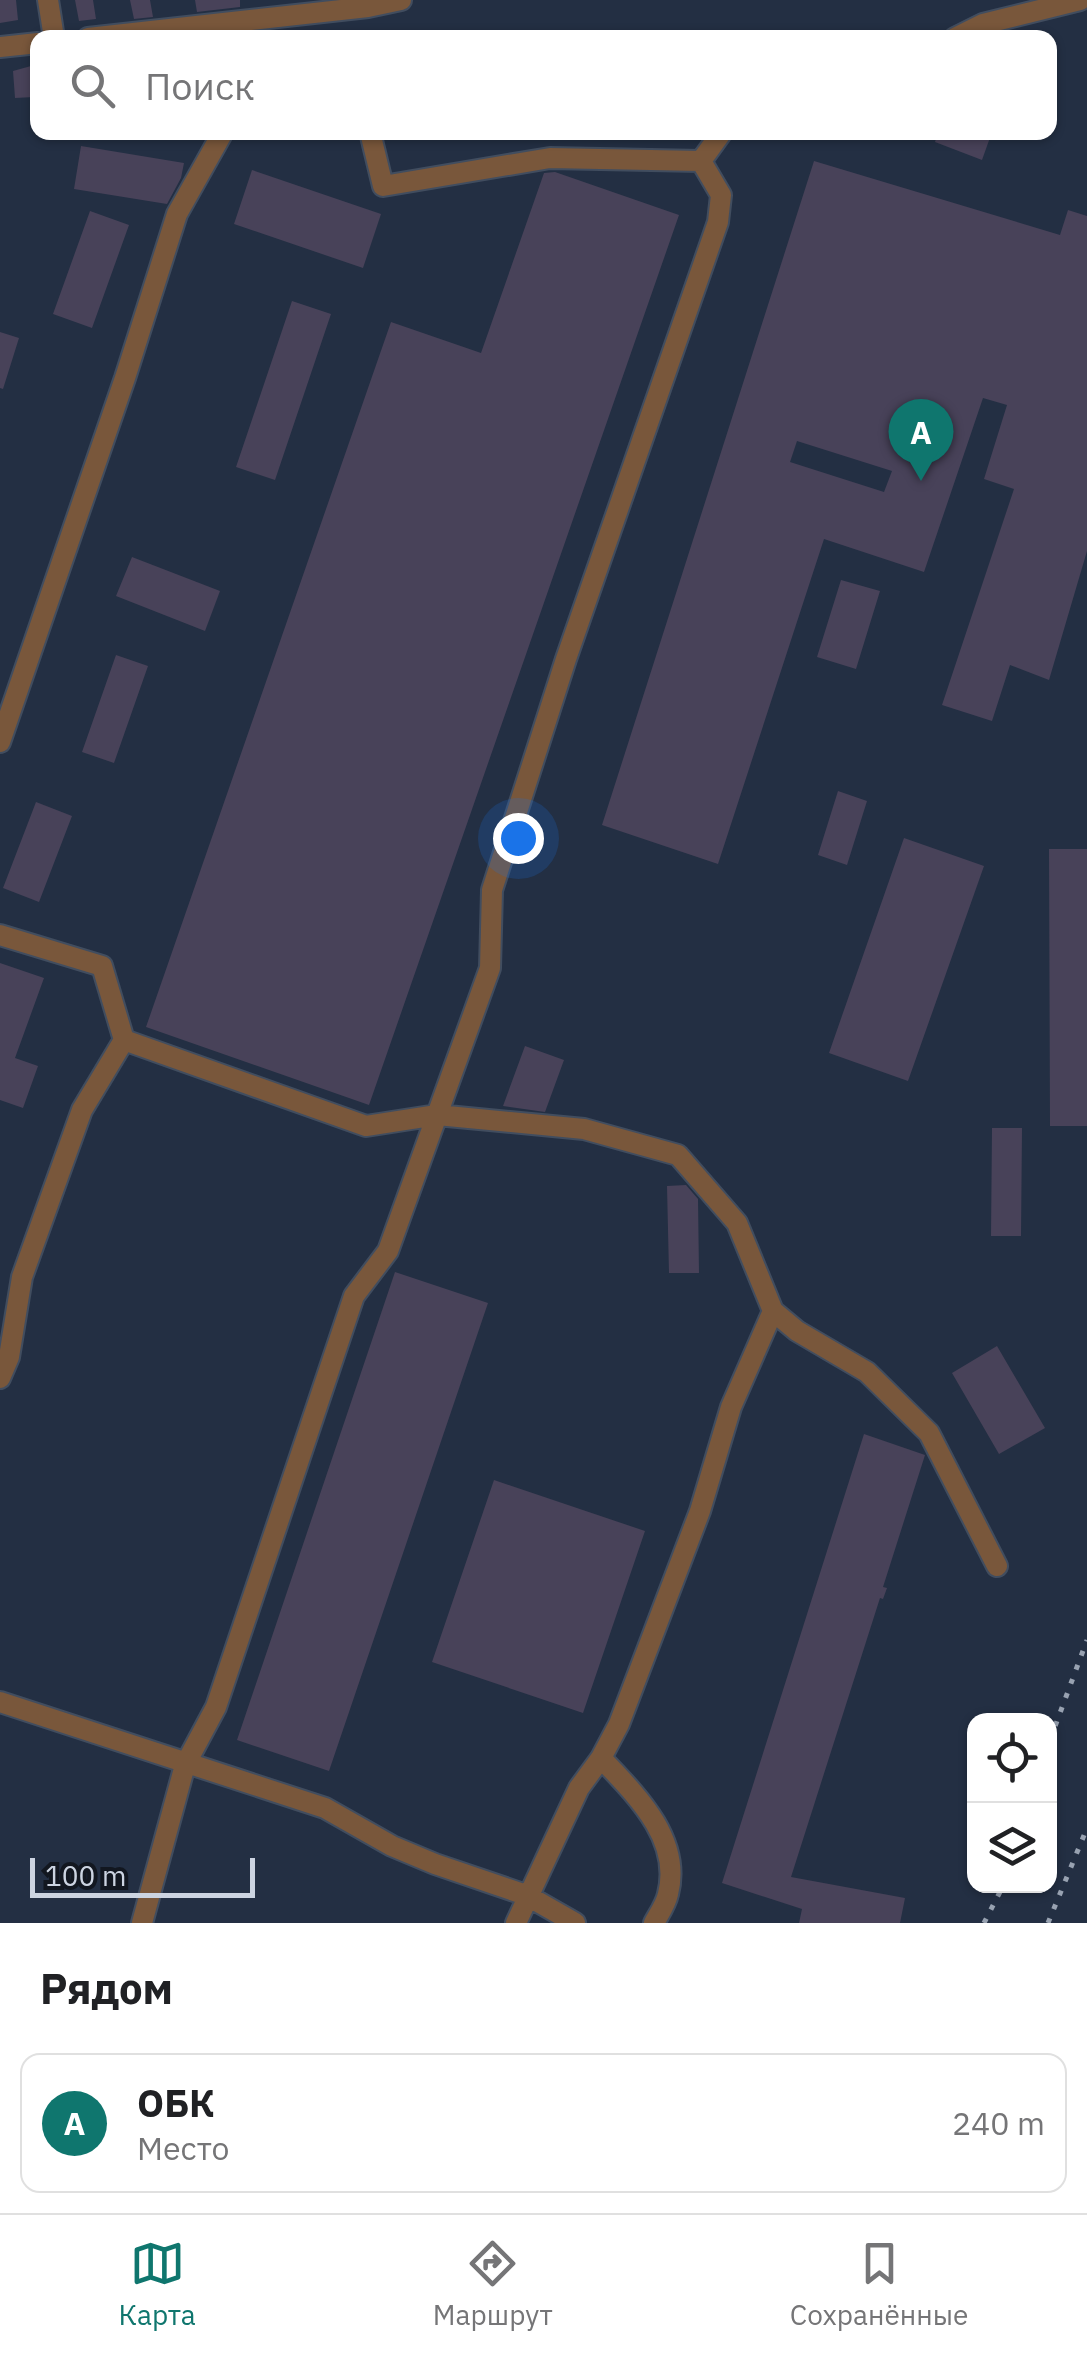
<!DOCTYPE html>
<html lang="ru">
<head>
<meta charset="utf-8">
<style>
  :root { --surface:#fff; --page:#f2f2f2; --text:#202124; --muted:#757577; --line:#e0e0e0; --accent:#0f766e }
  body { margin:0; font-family:"IBM Plex Sans",sans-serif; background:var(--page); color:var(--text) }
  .controls { position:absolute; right:30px; bottom:30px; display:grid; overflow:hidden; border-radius:20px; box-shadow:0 2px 8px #0004 }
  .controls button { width:90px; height:90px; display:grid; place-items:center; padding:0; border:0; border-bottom:2px solid var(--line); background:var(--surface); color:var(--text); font:50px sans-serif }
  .scale { position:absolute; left:30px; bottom:25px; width:225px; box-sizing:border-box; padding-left:10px; border:5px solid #ccd4e1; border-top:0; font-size:28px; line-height:35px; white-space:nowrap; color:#ccd4e1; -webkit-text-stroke:8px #121720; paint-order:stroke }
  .you { position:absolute; left:518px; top:838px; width:35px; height:35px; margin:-25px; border:8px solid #fff; border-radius:50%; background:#1a73e8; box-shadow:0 0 0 15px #1a73e833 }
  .badge { display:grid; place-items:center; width:65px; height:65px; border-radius:50%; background:var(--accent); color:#fff; font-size:32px; font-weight:700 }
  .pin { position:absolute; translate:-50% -82px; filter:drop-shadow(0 2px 5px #0008) }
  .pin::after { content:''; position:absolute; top:52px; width:35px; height:30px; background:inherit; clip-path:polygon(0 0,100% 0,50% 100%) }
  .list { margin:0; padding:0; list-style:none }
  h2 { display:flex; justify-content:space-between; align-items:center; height:130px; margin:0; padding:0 40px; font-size:42px }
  h2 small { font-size:32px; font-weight:400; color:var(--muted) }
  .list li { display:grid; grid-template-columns:65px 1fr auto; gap:30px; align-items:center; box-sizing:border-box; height:140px; margin:0 20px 20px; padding:0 20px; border:2px solid var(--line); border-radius:20px }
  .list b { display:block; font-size:38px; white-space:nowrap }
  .list p { margin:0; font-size:32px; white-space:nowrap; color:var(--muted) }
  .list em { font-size:32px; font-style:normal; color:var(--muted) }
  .icon { flex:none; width:55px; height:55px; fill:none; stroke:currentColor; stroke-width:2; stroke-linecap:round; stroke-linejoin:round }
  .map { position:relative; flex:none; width:1087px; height:1923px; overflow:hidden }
  .search { position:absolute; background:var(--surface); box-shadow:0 2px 8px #0004; left:30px; right:30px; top:30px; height:110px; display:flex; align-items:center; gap:25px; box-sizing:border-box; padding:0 35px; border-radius:20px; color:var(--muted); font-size:38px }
  .sheet { height:290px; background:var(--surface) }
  nav { display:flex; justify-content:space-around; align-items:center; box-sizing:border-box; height:140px; border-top:2px solid var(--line); background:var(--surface); font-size:28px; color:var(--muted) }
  nav a { display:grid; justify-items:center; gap:5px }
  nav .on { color:var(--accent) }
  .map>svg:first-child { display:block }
</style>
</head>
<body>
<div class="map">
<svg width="1087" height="1923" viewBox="0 0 1087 1923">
  <rect width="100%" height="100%" fill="#232f43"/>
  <path fill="#484259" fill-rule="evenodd" d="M0 0H16L18 20 0 23Z
    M75 0H93L96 19 79 21Z
    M130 0H150L153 17 134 19Z
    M195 0H240V7L197 12Z
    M31 66 34 97 15 98 13 71Z
    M938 132H992L982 160 935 142Z
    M81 146 184 163 181 178 167 204 74 189Z
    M814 161 1060 235 1068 210 1087 216V551L1049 680 1010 665 992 721 942 705 1014 489 984 479 1007 405 983 398 924 572 824 539 718 864 602 825ZM797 441 892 471 884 492 790 462Z
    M252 170 381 214 363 268 234 224Z
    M555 172 679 215 369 1105 146 1027 391 322 481 353 544 173Z
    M90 211 129 225 92 328 53 314Z
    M292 301 331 314 275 480 236 467Z
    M0 332 19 338 3 389 0 388Z
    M132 557 220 591 205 631 116 596Z
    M841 580 880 591 856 669 817 657Z
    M116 655 148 666 114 763 82 752Z
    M838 791 867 801 847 865 818 855Z
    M36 802 72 816 39 902 3 888Z
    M904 838 984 866 908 1081 829 1053Z
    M1049 849H1087V1126H1050Z
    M0 963 44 978 15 1058 38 1066 23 1108 0 1100Z
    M525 1046 564 1060 545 1112 503 1106Z
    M992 1128H1022L1021 1236H991Z
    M686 1185 698 1199 699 1273H669L667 1186Z
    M395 1272 488 1303 329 1771 237 1740Z
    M997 1346 1045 1428 999 1454 952 1373Z
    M864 1434 925 1455 883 1587 887 1588 883 1599 880 1598 791 1877 905 1898 900 1923H799L802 1909 722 1883Z
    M494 1480 645 1531 583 1713 432 1662Z"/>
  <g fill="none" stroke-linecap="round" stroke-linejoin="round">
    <defs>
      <path id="minor" d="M48 0 54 38
        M88 38 368 7 401 0
        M955 38 983 24 1080 0
        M0 47 38 43
        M370 132 383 186 550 158 701 161
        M0 742 125 378 177 214 223 132
        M0 935 102 966 124 1040 366 1126 437 1115 584 1129 678 1155 737 1223 773 1311 797 1331 867 1372 929 1433 997 1566
        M0 1378 9 1357 22 1277 82 1110 124 1040
        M0 1702 325 1808 392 1846 435 1864 526 1895 575 1923
        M601 1758C636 1795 682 1839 668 1894 666 1904 659 1914 654 1923
        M142 1923 185 1765 216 1707 354 1296 388 1251 490 968 492 890 566 659 718 222 721 195 701 161 722 132
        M516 1923 579 1788 601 1758 619 1724 700 1511 731 1407 773 1311"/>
    </defs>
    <use href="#minor" stroke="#414d5f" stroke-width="24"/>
    <use href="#minor" stroke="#79573b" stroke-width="20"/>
    <path stroke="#98a2b1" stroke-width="5" stroke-dasharray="5 10" stroke-linecap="butt" d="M1050 1740 1087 1640
      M984 1923 1003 1886
      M1048 1923 1087 1828"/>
  </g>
</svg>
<div class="controls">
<button><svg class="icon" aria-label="locate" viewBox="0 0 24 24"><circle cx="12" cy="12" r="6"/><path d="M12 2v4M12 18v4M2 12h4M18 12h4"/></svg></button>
<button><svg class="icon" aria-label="layers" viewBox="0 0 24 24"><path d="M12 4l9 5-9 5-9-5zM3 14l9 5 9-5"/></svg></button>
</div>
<div class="scale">100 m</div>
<div class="you"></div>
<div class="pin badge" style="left:921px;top:481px">A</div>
<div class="search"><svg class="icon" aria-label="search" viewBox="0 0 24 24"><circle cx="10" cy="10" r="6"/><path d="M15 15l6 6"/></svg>Поиск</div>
</div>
<section class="sheet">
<h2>Рядом<small></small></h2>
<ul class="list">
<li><span class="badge">A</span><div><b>ОБК</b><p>Место</p></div><em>240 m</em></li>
</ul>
</section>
<nav>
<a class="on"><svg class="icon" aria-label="map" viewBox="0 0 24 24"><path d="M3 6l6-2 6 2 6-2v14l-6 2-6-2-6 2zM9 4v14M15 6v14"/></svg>Карта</a>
<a><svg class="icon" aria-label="directions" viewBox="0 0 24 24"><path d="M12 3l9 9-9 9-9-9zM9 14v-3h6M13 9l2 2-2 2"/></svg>Маршрут</a>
<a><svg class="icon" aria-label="saved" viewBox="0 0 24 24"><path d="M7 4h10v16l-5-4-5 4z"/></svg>Сохранённые</a>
</nav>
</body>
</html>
